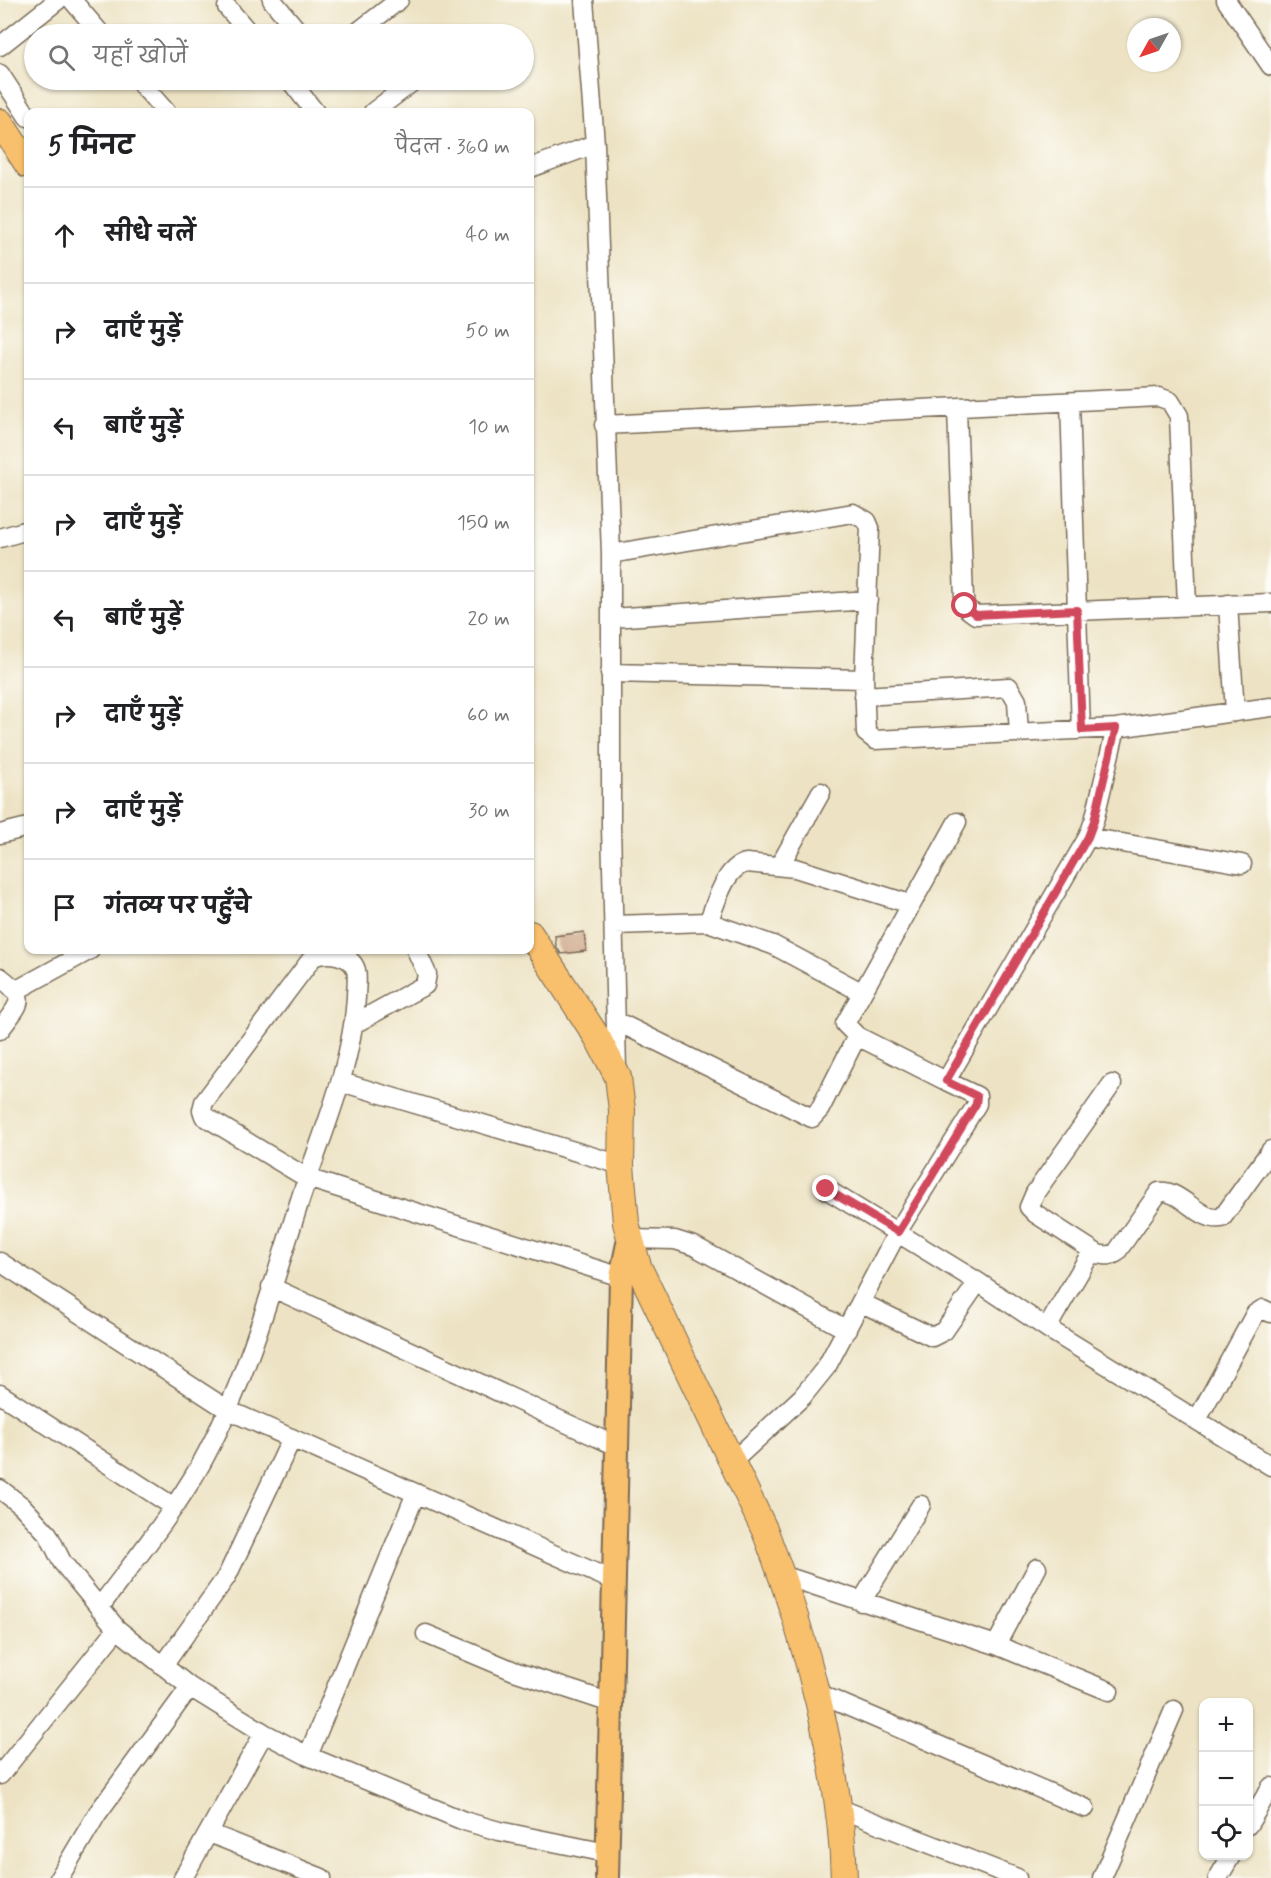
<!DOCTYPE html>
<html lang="hi">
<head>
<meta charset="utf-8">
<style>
  :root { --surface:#fff; --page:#f2f2f2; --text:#202124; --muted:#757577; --line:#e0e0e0 }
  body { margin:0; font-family:Mynerve,"Playpen Sans Deva",sans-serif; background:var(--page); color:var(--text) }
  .controls { position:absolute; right:18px; bottom:18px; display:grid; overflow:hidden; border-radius:12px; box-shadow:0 2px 4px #0004 }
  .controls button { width:54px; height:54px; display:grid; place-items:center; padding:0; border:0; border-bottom:2px solid var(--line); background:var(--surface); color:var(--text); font:30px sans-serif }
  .compass { position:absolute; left:1127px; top:18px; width:54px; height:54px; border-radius:50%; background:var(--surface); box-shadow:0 2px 4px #0004; rotate:230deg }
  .stop { position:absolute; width:18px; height:18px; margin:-14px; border:4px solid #d1495b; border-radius:50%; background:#fff }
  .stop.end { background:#d1495b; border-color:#fff; box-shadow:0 2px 6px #0008 }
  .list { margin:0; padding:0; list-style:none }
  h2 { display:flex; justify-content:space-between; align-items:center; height:78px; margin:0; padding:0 24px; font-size:26px }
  h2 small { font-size:20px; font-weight:400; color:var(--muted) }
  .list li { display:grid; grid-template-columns:39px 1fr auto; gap:18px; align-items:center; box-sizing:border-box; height:96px; padding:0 24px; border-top:2px solid var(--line) }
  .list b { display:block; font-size:22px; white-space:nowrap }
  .list em { font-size:20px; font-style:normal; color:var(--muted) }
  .icon { flex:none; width:33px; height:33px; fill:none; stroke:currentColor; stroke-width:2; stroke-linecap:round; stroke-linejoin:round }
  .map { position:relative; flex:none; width:1271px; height:1878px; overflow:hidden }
  .search { position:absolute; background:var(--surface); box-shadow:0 2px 4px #0004; left:24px; top:24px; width:510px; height:66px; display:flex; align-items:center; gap:15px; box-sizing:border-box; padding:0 21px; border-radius:33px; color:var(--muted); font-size:22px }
  .panel { position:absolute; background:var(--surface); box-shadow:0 2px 4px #0004; left:24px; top:108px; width:510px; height:846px; border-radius:12px }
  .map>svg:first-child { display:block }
</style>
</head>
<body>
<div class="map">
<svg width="1271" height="1878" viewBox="0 0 1271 1878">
  <rect width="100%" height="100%" fill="#fdfcf7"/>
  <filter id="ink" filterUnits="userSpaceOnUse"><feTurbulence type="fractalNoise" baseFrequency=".0167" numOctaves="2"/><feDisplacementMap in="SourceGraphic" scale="12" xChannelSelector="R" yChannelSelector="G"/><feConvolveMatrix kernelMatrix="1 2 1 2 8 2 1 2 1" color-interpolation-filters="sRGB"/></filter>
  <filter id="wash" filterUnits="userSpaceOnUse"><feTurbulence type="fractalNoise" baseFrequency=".008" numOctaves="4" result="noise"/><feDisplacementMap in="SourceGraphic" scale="24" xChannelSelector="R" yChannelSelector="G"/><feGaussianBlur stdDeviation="1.35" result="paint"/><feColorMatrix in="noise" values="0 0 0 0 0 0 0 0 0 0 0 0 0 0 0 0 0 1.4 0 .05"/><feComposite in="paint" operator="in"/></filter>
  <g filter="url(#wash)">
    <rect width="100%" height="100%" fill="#ede3c4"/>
    <g id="blocks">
      <path fill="#cda485" d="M584 932 586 951 561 954 556 946 555 936Z"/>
    </g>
  </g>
  <g filter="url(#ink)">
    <use href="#blocks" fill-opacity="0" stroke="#796b58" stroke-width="1.5"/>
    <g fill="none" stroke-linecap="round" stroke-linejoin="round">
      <defs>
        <path id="minor" d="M72 0 101 34
          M272 0 300 34
          M584 0 595 144 611 554V826L617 1071
          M1226 0 1271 66
          M227 7 250 34
          M355 34 399 0
          M0 46 58 0
          M0 74 28 117
          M138 80 166 112
          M298 80 293 84 315 112
          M373 112 415 80
          M530 168 595 144
          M1070 403 1081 730
          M957 409 964 599C965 608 968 610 976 615L1271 603
          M604 425 1159 397 1170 401 1179 416 1187 605
          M0 538 28 530
          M611 554 853 513 867 521 870 528 864 679 866 733 875 740 1116 728 1271 707
          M1228 604 1235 712
          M612 618 868 600
          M610 673 864 679
          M864 696 1009 687 1017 701 1019 733
          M0 834 28 827
          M1088 837 1242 864
          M780 865 821 792
          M708 922 773 945 861 992
          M614 925 708 922C716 904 725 866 747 863L795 868 910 904
          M0 977C30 1000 19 1003 0 1030
          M17 990 90 950
          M616 1021 812 1118 820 1109 857 1036
          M354 1024 425 985 427 974 416 950
          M946 1081 857 1036 845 1024 957 822
          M341 1082 621 1165
          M826 1189 978 1282
          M629 1239 675 1240 694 1246 847 1330
          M1098 1254 1036 1214 1029 1207 1035 1193 1112 1084
          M0 1262 228 1410 614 1581
          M271 1287 616 1446
          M862 1303 932 1337 944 1331 978 1282 1047 1328 1271 1466
          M1047 1328 1089 1256C1099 1251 1107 1259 1116 1253L1159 1192C1181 1189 1199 1222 1222 1218L1271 1150
          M0 1394 174 1507
          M1197 1420 1255 1314 1263 1309 1271 1313
          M732 1462 802 1397 827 1366 898 1231 977 1104V1096L946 1081 1088 837 1094 821 1116 728
          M0 1489 22 1506 48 1534 62 1562 117 1629 190 1687 264 1733 308 1756 464 1821 499 1831 607 1853
          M782 1575 996 1645 1109 1691
          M861 1602 921 1505
          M99 1608C134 1561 172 1515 201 1464 247 1381 272 1286 301 1197 323 1131 352 1067 356 997 356 988 358 978 356 970 351 954 327 951 313 957L204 1102 202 1110 204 1116 307 1178 621 1277
          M426 1634 514 1671 611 1703
          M996 1645 1037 1568
          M163 1666 227 1576 292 1438
          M817 1693 1085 1808
          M308 1756 416 1493
          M0 1775 117 1629
          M838 1808 1017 1878
          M1248 1825 1271 1787
          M209 1833 322 1878
          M59 1878 97 1814 190 1687
          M183 1878 264 1733
          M1102 1878 1174 1710
          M1218 1878 1231 1856"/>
        <path id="major" d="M607 1878 621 1277 629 1239"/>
        <path id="highway" d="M0 122 28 165
          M530 934 597 1037 618 1077 622 1110 621 1165 626 1223 638 1266 765 1531C805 1634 841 1767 844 1878"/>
      </defs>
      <use href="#minor" stroke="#796b58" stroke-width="21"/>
      <use href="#major" stroke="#796b58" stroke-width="26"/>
      <use href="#highway" stroke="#796b58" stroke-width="28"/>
      <use href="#minor" stroke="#fff" stroke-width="18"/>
      <use href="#major" stroke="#f8bf6c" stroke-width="22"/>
      <use href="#highway" stroke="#f8bf6c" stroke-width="26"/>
    </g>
  </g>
  <g fill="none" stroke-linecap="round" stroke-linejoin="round" filter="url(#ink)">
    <path stroke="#d1495b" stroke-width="8" d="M826 1189 898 1232 976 1104 977 1096 946 1081 1088 837 1094 821 1116 728 1082 730 1077 610 976 615 965 606"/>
  </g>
</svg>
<div class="controls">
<button>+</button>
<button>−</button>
<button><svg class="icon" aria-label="locate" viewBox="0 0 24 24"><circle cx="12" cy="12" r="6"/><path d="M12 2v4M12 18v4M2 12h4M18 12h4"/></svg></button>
</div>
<svg class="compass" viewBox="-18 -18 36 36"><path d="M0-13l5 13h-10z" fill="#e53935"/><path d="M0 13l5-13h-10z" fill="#757577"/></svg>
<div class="stop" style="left:965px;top:606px"></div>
<div class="stop end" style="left:826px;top:1189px"></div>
<div class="search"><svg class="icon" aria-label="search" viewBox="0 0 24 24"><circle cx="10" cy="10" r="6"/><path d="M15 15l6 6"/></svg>यहाँ खोजें</div>
<section class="panel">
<h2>5 मिनट<small>पैदल · 360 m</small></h2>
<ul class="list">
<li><svg class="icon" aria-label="ahead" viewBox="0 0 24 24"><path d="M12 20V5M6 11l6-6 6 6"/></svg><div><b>सीधे चलें</b></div><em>40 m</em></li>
<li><svg class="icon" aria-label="right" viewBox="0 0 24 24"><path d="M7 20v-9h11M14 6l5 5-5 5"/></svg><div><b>दाएँ मुड़ें</b></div><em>50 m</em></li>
<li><svg class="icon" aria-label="left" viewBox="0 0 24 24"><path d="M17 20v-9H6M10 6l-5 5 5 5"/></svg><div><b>बाएँ मुड़ें</b></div><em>10 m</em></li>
<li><svg class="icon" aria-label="right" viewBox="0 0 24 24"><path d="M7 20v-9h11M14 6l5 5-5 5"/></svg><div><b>दाएँ मुड़ें</b></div><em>150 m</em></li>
<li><svg class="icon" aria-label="left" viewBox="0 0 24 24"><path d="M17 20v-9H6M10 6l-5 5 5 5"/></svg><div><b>बाएँ मुड़ें</b></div><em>20 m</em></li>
<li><svg class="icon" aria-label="right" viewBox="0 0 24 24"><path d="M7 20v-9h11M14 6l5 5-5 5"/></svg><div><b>दाएँ मुड़ें</b></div><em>60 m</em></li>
<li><svg class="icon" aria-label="right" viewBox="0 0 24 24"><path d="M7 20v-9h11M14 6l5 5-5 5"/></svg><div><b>दाएँ मुड़ें</b></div><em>30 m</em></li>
<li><svg class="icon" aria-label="arrive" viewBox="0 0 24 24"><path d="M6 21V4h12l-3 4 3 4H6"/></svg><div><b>गंतव्य पर पहुँचे</b></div></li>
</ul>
</section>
</div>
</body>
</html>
